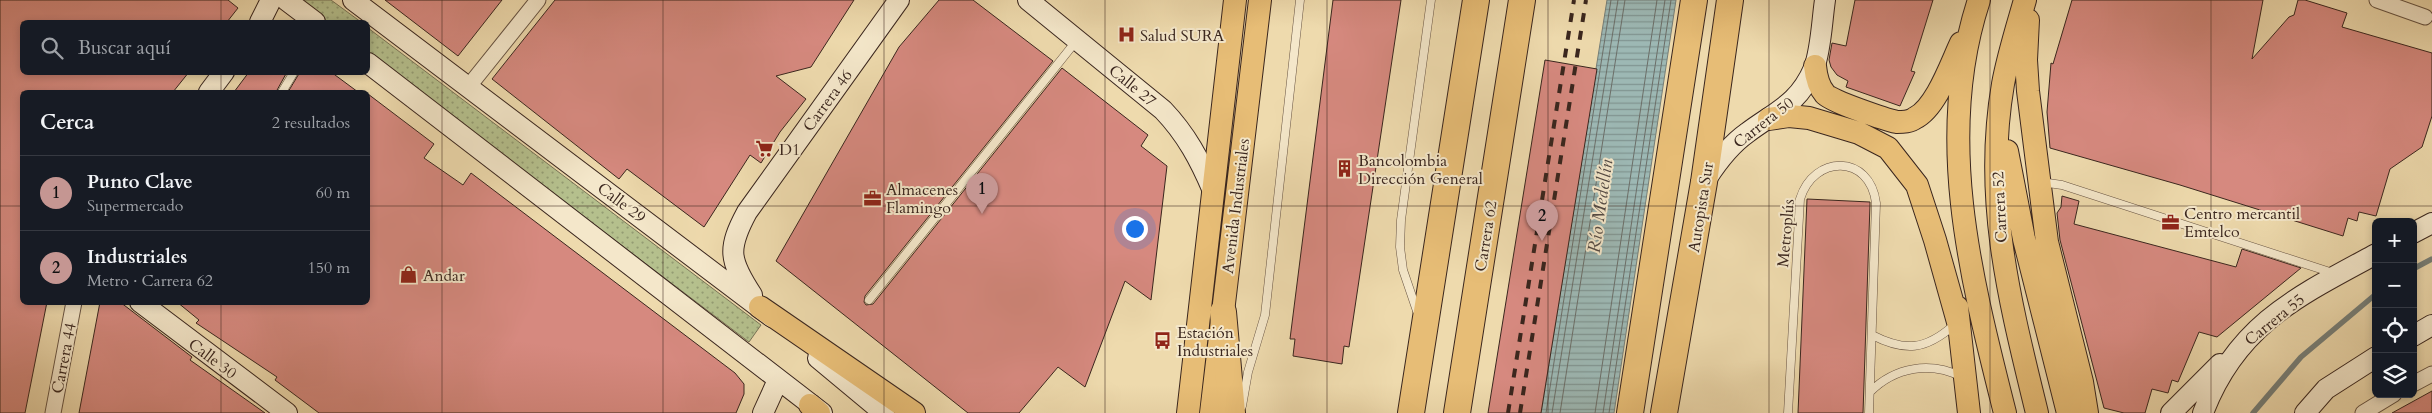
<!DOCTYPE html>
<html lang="es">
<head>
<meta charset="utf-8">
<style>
  :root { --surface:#171b24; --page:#20242c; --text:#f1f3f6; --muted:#9ea1a6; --line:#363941; --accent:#c59692 }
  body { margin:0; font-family:Cardo,serif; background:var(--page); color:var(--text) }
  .controls { position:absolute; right:15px; bottom:15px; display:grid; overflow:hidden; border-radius:8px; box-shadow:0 2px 8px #0003 }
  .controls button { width:45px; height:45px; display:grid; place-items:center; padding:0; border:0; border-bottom:1px solid var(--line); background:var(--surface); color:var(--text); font:25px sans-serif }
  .you { position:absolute; left:1134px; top:228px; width:18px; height:18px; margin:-12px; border:4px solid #fff; border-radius:50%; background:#1a73e8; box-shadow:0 0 0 8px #1a73e833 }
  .badge { display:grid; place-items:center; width:32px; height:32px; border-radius:50%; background:var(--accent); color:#111; font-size:16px; font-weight:700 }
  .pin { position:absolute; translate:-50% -41px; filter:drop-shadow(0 1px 2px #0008) }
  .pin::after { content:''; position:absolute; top:26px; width:18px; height:15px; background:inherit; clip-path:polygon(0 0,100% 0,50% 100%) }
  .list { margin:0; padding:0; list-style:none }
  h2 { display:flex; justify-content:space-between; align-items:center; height:65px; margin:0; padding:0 20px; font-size:21px }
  h2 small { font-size:16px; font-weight:400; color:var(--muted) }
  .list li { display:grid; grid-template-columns:32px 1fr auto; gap:15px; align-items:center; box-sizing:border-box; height:75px; padding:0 20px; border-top:1px solid var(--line) }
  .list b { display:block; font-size:19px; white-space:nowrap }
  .list p { margin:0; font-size:16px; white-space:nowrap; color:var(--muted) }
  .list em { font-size:16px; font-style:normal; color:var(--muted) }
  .icon { flex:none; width:28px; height:28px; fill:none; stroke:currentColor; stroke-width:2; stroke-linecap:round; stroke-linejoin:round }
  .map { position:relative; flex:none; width:2432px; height:413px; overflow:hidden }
  .search { position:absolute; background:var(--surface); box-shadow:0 2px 8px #0003; left:20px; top:20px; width:350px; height:55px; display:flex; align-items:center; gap:12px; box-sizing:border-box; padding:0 18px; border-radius:8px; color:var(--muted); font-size:19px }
  .panel { position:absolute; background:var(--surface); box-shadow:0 2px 8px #0003; left:20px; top:90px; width:350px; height:215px; border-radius:8px }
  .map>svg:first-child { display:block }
</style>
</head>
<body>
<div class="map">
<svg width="2432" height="413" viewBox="0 0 2432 413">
  <defs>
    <pattern id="grass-dots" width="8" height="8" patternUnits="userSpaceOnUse" patternTransform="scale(1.25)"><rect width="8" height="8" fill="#b5c08d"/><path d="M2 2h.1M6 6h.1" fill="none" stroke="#949c73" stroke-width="1.8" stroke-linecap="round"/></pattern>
    <pattern id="water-rules" width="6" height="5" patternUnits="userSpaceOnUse" patternTransform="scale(1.25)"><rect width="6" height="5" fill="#9db8b4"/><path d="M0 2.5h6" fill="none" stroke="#819592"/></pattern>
  </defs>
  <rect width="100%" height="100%" fill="#eedaad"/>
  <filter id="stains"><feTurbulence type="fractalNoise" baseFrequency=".004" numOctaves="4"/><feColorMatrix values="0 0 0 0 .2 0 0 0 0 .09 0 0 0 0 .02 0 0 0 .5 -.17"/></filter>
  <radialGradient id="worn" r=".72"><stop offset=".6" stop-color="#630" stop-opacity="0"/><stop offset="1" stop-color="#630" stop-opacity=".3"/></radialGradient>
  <path fill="url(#grass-dots)" stroke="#787356" d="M297 0H331L361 22H327Z
    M368 28 761 325 749 342 368 53Z"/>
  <path fill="url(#water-rules)" stroke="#757e78" d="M1607 0H1676L1614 413H1541Z"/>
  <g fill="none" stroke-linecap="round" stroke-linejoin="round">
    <path stroke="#6c6f69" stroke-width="1" d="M1546 413 1611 0
      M1552 413 1618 0
      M1560 413 1625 0
      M1595 413 1657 0
      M1603 413 1665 0
      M1609 413 1671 0"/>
    <path stroke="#757e78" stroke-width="5.5" d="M2413 269 2432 259
      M2253 413 2301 357 2376 294"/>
  </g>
  <path fill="#d6897f" stroke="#3a261e" d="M0 0H228L238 8 227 22H22V72H189L173 92H22V302H47L25 413H0Z
    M385 0H502L458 56Z
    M555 0H854L811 67 776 76 806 99 780 132 761 163 750 155 704 227 627 169 619 179 492 79Z
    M939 0H973L1053 61 865 296 864 302 866 305 873 304 1062 68 1148 135 1141 146 1167 166 1151 300 1125 281 1085 387 1058 367 1019 413H968L776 261 899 47Z
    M1333 0H1401L1349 347 1344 346 1342 364 1293 356 1295 339H1290Z
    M1855 0H1933L1911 71 1915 72 1900 106 1846 87 1848 81 1837 75 1831 67 1829 60 1832 43 1846 46Z
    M2072 0H2263L2252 59 2289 17 2294 15 2298 0H2305L2347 13 2342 27 2432 53V116L2422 147 2390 169 2376 216 2359 212 2357 221 2348 218 2343 236 2180 185 2050 148 2047 112 2051 63 2053 64Z
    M1545 60 1597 69 1541 413H1488Z
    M249 72H287L276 92H234Z
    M300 72H331L358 92H288Z
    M368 94 434 144 424 158 463 185 471 173 735 373 744 384V394L736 413H319L275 380 277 377 196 323 199 320 177 302H368Z
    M2062 196 2079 201 2074 224 2236 267 2242 249 2301 268 2217 337 2199 332 2178 382 2172 380 2168 393 2152 389 2145 413H2124L2104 408 2060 240 2057 213 2061 207Z
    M1807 199 1870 202V204L1863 413H1798Z
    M100 302H120L192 357 190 360 265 413H79Z
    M2432 391V413H2392Z"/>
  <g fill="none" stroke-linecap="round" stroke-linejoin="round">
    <defs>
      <path id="lane" d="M282 92 294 72
        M2041 182 2062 185 2333 273
        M869 300 1077 40
        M1417 311 1403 270 1400 247 1401 220 1431 0
        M1872 335C1905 352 1926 350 1954 325
        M1870 392C1895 367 1930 361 1962 377
        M1242 406 1248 372 1265 315 1300 0
        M1788 413 1800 199C1814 154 1870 154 1876 203L1869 413"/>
      <path id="street" d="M2377 0 2425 17
        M469 86 538 0
        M2413 384 2432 374
        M53 413 74 302
        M2363 413 2394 394"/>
      <path id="secondary" d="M286 0 315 22
        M353 0 772 317
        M1028 0 1163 110C1186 134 1200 160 1213 191
        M260 22 271 0
        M368 63 822 413
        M209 92 224 72
        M1707 178C1718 161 1730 145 1747 133 1776 111 1798 105 1814 68 1821 50 1822 20 1825 0
        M2413 233 2432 223
        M752 295C729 260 727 249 747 212L899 0
        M140 302 287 413
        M2413 336 2432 325
        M818 358 884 413
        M763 413 778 380
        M2171 413 2220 364
        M2203 413C2236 325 2298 296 2376 254
        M2305 413 2326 389 2376 357"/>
      <path id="primary" d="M1979 0C1934 137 1971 278 2005 413
        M2025 0C2017 28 2008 56 2003 84 1983 200 2010 302 2037 413
        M2028 20 2026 60 2028 91 2047 242 2082 382 2087 413
        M1815 66C1816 76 1818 86 1825 94 1830 101 1887 120 1897 122 1903 122 1910 122 1915 118 1936 108 1951 64 1961 43
        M1769 119 1789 116 1809 118 1859 133 1888 148 1917 185 1935 240 1958 322
        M2007 151 2024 239 2068 413
        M760 307 914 413
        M1957 307 1969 413
        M810 405 819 413
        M1188 413 1235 0
        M1211 413 1260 0"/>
      <path id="highway" d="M1223 312 1232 413
        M1411 413 1476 0
        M1457 413 1522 0
        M1630 413 1694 0
        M1664 413 1704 182 1730 0"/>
    </defs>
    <use href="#lane" stroke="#675342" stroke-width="9"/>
    <use href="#street" stroke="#675342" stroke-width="17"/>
    <use href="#secondary" stroke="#3a261e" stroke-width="22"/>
    <use href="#primary" stroke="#3a261e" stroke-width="24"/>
    <use href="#highway" stroke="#3a261e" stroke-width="28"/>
    <use href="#lane" stroke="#f4e7ca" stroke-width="8"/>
    <use href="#street" stroke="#f4e7ca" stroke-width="15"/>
    <use href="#secondary" stroke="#f4e7ca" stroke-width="20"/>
    <use href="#primary" stroke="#e7bd76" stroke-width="22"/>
    <use href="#highway" stroke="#e7bd76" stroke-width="26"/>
    <path stroke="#3a261e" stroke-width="4" stroke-dasharray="9 9" stroke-linecap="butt" d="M1508 413 1574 0
      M1520 413 1586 0"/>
  </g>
  <path fill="none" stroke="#3a261e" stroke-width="1" stroke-opacity="0.55" d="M221 0V22M442 0V413M663 0V413M884 0V413M1105 0V413M1327 0V413M1548 0V413M1769 0V413M1990 0V413M2211 0V413M221 72V92M0 206H22M368 206H2432M221 302V413"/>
  <defs>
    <symbol id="hospital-bare" viewBox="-9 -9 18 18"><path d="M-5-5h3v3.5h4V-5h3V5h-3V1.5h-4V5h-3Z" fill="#8f2418" stroke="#f4e7ca" stroke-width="2.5" paint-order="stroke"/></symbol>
    <symbol id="supermarket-bare" viewBox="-9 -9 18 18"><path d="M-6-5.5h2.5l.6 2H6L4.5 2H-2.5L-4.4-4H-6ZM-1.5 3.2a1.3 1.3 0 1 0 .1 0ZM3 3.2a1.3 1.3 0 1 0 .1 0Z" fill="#8f2418" stroke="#f4e7ca" stroke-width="2.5" paint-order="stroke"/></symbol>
    <symbol id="building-bare" viewBox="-9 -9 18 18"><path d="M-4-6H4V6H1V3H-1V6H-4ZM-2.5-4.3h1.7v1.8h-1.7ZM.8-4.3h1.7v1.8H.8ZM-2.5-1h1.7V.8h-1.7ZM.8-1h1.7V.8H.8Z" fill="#8f2418" stroke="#f4e7ca" stroke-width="2.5" paint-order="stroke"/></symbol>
    <symbol id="office-bare" viewBox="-9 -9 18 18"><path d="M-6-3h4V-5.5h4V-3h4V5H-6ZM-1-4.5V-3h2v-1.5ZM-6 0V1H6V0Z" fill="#8f2418" stroke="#f4e7ca" stroke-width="2.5" paint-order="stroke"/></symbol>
    <symbol id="shop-bare" viewBox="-9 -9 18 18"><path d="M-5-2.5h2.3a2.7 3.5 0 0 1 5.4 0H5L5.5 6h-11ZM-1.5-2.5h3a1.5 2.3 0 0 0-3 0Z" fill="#8f2418" stroke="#f4e7ca" stroke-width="2.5" paint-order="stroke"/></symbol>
    <symbol id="bus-bare" viewBox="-9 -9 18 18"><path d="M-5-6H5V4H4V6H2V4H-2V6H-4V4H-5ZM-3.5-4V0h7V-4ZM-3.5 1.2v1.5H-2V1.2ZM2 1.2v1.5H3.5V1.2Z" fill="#8f2418" stroke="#f4e7ca" stroke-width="2.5" paint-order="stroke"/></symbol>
  </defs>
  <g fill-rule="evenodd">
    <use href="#hospital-bare" x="1114" y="22" width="25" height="25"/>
    <use href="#supermarket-bare" x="752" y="136" width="25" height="25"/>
    <use href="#building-bare" x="1332" y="156" width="25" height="25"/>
    <use href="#office-bare" x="860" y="186" width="25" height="25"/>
    <use href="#office-bare" x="2158" y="210" width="25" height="25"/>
    <use href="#shop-bare" x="396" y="262" width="25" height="25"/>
    <use href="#bus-bare" x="1150" y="328" width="25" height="25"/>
  </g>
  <g text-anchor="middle" stroke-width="4" stroke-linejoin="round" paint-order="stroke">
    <g font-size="16" fill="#3a261e" stroke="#f4e7ca" text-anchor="start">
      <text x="1140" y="41">Salud SURA</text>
      <text x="779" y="155">D1</text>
      <text x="1358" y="166">Bancolombia<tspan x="1358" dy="18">Dirección General</tspan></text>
      <text x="886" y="195">Almacenes<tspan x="886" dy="18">Flamingo</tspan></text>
      <text x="2184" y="219">Centro mercantil<tspan x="2184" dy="18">Emtelco</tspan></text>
      <text x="423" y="281">Andar</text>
      <text x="1177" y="338">Estación<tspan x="1177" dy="18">Industriales</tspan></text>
    </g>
    <g font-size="16" fill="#3a261e" stroke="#f4e7ca">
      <text transform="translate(1133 85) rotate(39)" y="6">Calle 27</text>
      <text transform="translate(827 100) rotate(-54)" y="6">Carrera 46</text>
      <text transform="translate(1763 122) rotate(-38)" y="6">Carrera 50</text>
      <text transform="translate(622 202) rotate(37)" y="6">Calle 29</text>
      <text transform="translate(1235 206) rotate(-83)" y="6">Avenida Industriales</text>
      <text transform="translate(1700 207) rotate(-81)" y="6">Autopista Sur</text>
      <text transform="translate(1999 207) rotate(-93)" y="6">Carrera 52</text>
      <text transform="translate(1785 233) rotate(-85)" y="6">Metroplús</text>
      <text transform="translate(1485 236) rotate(-81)" y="6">Carrera 62</text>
      <text transform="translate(2274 319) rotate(-39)" y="6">Carrera 55</text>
      <text transform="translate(63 358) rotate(-79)" y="6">Carrera 44</text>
      <text transform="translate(213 358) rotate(37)" y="6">Calle 30</text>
    </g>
    <g font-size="18" font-style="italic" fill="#534a44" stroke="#f4e7ca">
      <text transform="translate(1600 206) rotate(-82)" y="6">Río Medellín</text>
    </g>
  </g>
  <rect width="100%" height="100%" filter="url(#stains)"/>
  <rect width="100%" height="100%" fill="url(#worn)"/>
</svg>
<div class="controls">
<button>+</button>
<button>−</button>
<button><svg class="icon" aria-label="locate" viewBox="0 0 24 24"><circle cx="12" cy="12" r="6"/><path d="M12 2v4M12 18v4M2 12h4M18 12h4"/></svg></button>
<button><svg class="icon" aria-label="layers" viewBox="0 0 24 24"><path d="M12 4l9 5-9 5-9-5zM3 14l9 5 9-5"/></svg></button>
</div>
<div class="you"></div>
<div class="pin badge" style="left:982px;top:214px">1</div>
<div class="pin badge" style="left:1542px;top:241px">2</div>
<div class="search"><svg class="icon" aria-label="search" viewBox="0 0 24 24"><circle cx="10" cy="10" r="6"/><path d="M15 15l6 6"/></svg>Buscar aquí</div>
<section class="panel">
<h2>Cerca<small>2 resultados</small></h2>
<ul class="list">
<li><span class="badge">1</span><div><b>Punto Clave</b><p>Supermercado</p></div><em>60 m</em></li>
<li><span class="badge">2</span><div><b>Industriales</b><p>Metro · Carrera 62</p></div><em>150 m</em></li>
</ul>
</section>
</div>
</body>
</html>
